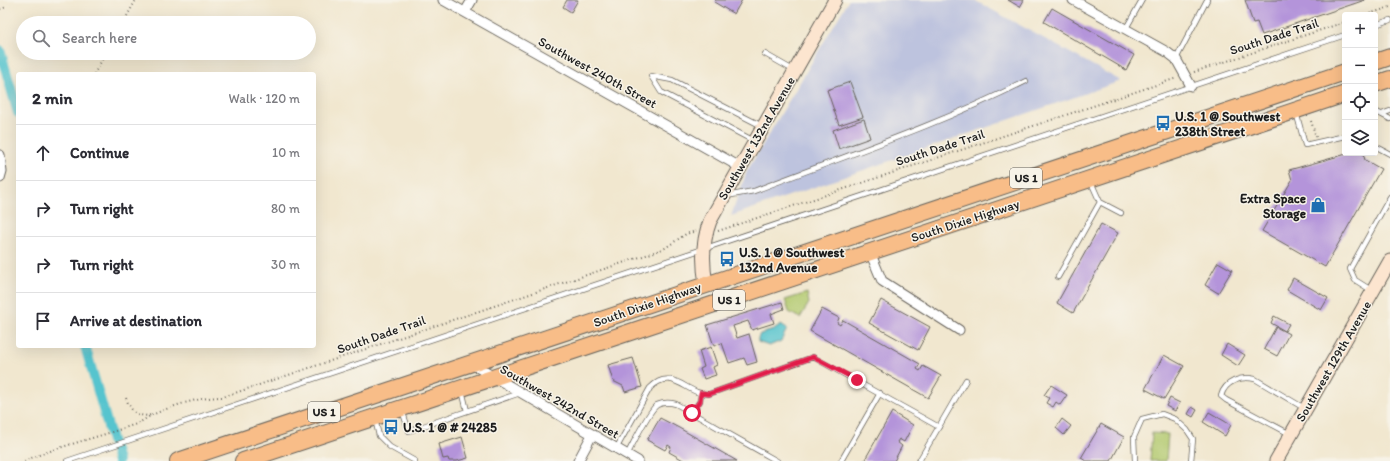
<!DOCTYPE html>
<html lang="en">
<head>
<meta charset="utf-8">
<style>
  :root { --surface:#fff; --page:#f7f7f7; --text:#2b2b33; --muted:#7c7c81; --line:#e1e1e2 }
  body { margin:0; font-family:Itim,sans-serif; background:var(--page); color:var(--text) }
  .controls { position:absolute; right:12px; top:12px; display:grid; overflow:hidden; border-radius:4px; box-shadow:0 4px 16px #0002 }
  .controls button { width:36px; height:36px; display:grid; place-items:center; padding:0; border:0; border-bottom:1px solid var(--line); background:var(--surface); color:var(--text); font:20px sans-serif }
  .stop { position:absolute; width:12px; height:12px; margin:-9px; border:3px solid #e11d48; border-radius:50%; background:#fff }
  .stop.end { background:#e11d48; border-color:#fff; box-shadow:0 1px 4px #0008 }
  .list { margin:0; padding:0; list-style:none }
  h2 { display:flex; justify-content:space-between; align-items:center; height:52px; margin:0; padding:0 16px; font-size:17px }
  h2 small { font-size:13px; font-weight:400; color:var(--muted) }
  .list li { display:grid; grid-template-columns:26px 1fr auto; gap:12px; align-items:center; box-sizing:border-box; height:56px; padding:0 16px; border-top:1px solid var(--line) }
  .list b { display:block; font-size:15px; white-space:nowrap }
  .list em { font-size:13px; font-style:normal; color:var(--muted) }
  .icon { flex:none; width:22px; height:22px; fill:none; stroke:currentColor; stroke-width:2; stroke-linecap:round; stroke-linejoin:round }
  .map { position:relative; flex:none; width:1390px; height:461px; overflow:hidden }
  .search { position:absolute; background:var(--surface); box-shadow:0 4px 16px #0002; left:16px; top:16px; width:300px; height:44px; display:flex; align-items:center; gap:10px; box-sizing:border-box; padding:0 14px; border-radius:22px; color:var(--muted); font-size:15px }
  .panel { position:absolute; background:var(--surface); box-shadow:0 4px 16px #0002; left:16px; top:72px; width:300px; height:276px; border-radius:4px }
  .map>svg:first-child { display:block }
</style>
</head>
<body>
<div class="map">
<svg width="1390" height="461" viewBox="0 0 1390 461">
  <rect width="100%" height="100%" fill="#f7f3e8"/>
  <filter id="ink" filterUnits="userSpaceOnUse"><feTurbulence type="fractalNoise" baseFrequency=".025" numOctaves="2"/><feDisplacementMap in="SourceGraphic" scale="8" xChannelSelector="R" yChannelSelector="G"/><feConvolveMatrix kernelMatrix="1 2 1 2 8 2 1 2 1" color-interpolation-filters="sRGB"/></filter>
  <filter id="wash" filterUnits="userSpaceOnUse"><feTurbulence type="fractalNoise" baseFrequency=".012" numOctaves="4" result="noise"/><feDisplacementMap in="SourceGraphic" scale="16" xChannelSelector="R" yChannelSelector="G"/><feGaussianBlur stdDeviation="0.9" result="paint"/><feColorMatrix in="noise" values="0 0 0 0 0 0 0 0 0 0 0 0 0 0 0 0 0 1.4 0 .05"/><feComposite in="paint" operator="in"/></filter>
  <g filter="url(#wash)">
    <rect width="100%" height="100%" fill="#f1e7cf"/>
    <path fill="#bdc3de" d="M849 0H974L1121 81 731 216 747 171Z"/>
    <path fill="#b2c96e" stroke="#677245" d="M807 293 809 303 800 318 789 312 785 300Z
      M1152 433 1168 434 1166 461H1150Z"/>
    <path fill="#57c4ce" stroke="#3a7075" d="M781 325 787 329 781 341 769 346 758 342V338L760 334 774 330Z"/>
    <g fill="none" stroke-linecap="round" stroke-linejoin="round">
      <path stroke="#57c4ce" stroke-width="10" d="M0 50 18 113
        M85 346 118 461"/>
    </g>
    <g id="blocks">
      <path fill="#b494da" d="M567 0H578L571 12 563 7Z
        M716 0H742L734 14 714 2Z
        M1008 0H1024L1020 7Z
        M1245 0H1365L1262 35 1257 22 1253 23Z
        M1052 8 1134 55 1126 70 1044 22Z
        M850 82 863 117 839 125 827 90Z
        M864 119 870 138 839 149 833 130Z
        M1350 153H1363L1365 160 1381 169 1325 267 1262 231 1292 180 1289 170Z
        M1101 224 1118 233 1073 313 1057 303Z
        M1218 262 1232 270 1218 293 1205 285Z
        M1293 278 1328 298 1321 310 1287 290Z
        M881 300 930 327 918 350 869 323Z
        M782 302 784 309 771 314 774 323 752 330 748 321 733 326 737 338 749 334 757 362 747 365 744 358 729 363 722 343 714 346 707 325Z
        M822 309 839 318 837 323 840 325 843 320 920 364 917 369 920 371 923 366 941 376 928 398 810 331Z
        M1274 316 1289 324 1285 331 1271 323Z
        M1276 327 1289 334 1277 356 1264 349Z
        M1227 344 1245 355 1238 366 1221 355Z
        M711 347 717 365 713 367 716 375 704 379 700 369 704 367 699 351Z
        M1164 355 1184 366 1164 399 1145 389Z
        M633 358 642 387 625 392 623 386 613 381 608 365Z
        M1051 385 1067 395 1060 405 1056 402 1053 407 1046 403 1049 398 1044 395Z
        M1170 398 1180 403 1175 411 1166 406Z
        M1192 407 1197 410 1193 417 1188 414Z
        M892 412 913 425 904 442 899 439 897 442 902 446 894 461H864Z
        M1209 412 1231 425 1225 436 1203 422Z
        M660 418 679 428 737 461H685L669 452 671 447 668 445 665 450 647 440Z
        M1062 419 1071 426 1064 435 1056 428Z
        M1101 424 1124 437 1111 461H1086L1081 458Z
        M462 437 468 458 457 461H449L448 458 443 459 439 444Z"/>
    </g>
  </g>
  <g filter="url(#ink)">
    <use href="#blocks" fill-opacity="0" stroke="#67635b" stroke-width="1"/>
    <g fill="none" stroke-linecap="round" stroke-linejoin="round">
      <defs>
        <path id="lane" d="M1375 25 1390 20
          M1125 30 1142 0
          M765 54 793 70
          M1176 59 1207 0
          M1375 111 1390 119
          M1296 112 1305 145 1345 136
          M1382 114 1390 111
          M754 141 661 92 651 76 672 80 762 126
          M1375 146 1390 154
          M726 196 754 191C845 156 939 125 1026 81
          M1100 202 1121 213
          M1058 277 1100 202 1091 182
          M1371 290 1355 280 1350 269 1390 197
          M462 390 467 411
          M402 410 409 431 520 393
          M692 413 700 401 701 393
          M375 419 379 436 390 447 415 461
          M1290 434 1226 400 1221 396C1225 381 1241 376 1255 379L1304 408
          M616 449 650 388C673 365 687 396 709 394L813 357 939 427
          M627 455C633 444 649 410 657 405 663 402 669 402 676 404L777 461
          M67 461 1345 35
          M841 461 880 393
          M919 461 966 380
          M1135 461 1134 437 1142 419 1162 414 1175 419 1187 430 1193 439 1191 461"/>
        <path id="street" d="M443 0 740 167
          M1073 0 1167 52 1176 59 1191 86
          M465 12 472 0
          M0 155 2 171 0 178
          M870 252 882 281 959 330
          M470 363 638 461
          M578 461 592 435"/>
        <path id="secondary" d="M706 284C702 262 702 242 710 221L835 0
          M1276 461 1390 261"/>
        <path id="highway" d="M1375 62 1390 57
          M1375 84 1390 79
          M178 461 1345 72
          M243 461 1345 94"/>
      </defs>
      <use href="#lane" stroke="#67635b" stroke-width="6"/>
      <use href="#street" stroke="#67635b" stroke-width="11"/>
      <use href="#secondary" stroke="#67635b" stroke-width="15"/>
      <use href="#highway" stroke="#67635b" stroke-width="18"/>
      <path stroke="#67635b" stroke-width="2" stroke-dasharray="1 3" stroke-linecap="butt" d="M0 9 7 7
        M1366 15 1390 7
        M123 23 136 0
        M1194 72 1345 22
        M94 74 106 53
        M1311 121 1316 137
        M718 231 1177 78
        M126 398C130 410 137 418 151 415
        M24 461C59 446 96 438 133 425 141 423 147 417 154 414 175 405 200 397 223 397L646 255 665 248 686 234 696 231"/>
      <use href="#lane" stroke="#fff" stroke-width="4.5"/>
      <use href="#street" stroke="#fff" stroke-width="9"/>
      <use href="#secondary" stroke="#fce5cf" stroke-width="13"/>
      <use href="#highway" stroke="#f8bd88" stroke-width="16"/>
    </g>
  </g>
  <g fill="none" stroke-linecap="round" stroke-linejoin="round" filter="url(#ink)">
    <path stroke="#e11d48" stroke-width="5" d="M692 413 700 401 701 393 709 394 813 357 857 380"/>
  </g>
  <defs>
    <symbol id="bus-bare" viewBox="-9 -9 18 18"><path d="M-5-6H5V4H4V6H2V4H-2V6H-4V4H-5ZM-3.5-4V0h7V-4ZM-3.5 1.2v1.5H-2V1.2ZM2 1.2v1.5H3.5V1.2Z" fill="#1f6fb2" stroke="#f7f3e8" stroke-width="2.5" paint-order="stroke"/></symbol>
    <symbol id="shop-bare" viewBox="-9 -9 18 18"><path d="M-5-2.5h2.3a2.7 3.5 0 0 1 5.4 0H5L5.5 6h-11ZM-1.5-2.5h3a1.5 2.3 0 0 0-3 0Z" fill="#1f6fb2" stroke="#f7f3e8" stroke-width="2.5" paint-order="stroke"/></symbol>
  </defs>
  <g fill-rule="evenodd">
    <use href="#bus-bare" x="1152" y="112" width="22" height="22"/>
    <use href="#shop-bare" x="1307" y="194" width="22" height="22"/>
    <use href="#bus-bare" x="716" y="248" width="22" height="22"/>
    <use href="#bus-bare" x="380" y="416" width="22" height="22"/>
  </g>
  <g text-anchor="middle" stroke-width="3" stroke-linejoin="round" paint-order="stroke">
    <g fill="#f7f3e8" stroke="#5e5c59" stroke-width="1">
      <rect x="1010" y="168" width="32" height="20" rx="3"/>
      <rect x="713" y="290" width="32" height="20" rx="3"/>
      <rect x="308" y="402" width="32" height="20" rx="3"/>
    </g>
    <g font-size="12" font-weight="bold" fill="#1c1c1c">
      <text x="1026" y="182">US 1</text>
      <text x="729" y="304">US 1</text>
      <text x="324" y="416">US 1</text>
    </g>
    <g font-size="13" fill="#1c1c1c" stroke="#f7f3e8">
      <text transform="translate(1274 36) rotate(-18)" y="5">South Dade Trail</text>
      <text transform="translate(598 72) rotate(29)" y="5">Southwest 240th Street</text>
      <text transform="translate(756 138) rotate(-60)" y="5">Southwest 132nd Avenue</text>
      <text transform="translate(940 147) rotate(-18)" y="5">South Dade Trail</text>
      <text transform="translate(965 220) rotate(-18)" y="5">South Dixie Highway</text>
      <text transform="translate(647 304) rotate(-19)" y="5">South Dixie Highway</text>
      <text transform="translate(381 334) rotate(-19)" y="5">South Dade Trail</text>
      <text transform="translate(1333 361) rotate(-60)" y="5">Southwest 129th Avenue</text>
      <text transform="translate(560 401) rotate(30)" y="5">Southwest 242nd Street</text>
    </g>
    <g font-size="13" font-weight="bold" fill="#1c1c1c" stroke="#f7f3e8" text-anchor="start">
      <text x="1175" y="121">U.S. 1 @ Southwest<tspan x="1175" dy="15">238th Street</tspan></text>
      <text x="1306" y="203" text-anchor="end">Extra Space<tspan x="1306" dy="15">Storage</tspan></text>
      <text x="739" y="257">U.S. 1 @ Southwest<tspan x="739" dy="15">132nd Avenue</tspan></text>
      <text x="403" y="432">U.S. 1 @ # 24285</text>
    </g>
  </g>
</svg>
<div class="controls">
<button>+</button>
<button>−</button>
<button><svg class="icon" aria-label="locate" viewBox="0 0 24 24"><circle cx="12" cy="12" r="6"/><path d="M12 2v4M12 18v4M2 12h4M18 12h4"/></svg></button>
<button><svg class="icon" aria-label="layers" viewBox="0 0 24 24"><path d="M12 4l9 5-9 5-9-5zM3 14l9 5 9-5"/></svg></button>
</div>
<div class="stop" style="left:692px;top:413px"></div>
<div class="stop end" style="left:857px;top:380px"></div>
<div class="search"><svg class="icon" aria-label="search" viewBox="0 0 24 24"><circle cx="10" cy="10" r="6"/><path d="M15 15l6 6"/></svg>Search here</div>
<section class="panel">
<h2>2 min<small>Walk · 120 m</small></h2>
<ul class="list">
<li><svg class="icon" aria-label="ahead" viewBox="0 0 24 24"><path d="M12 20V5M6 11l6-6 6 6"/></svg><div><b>Continue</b></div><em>10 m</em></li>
<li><svg class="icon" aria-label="right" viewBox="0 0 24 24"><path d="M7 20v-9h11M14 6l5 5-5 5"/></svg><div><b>Turn right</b></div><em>80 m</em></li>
<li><svg class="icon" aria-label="right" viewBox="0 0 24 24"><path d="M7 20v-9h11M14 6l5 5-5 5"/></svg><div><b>Turn right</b></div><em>30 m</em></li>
<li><svg class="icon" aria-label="arrive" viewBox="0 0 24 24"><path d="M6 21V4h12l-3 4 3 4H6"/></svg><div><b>Arrive at destination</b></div></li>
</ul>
</section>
</div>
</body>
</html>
